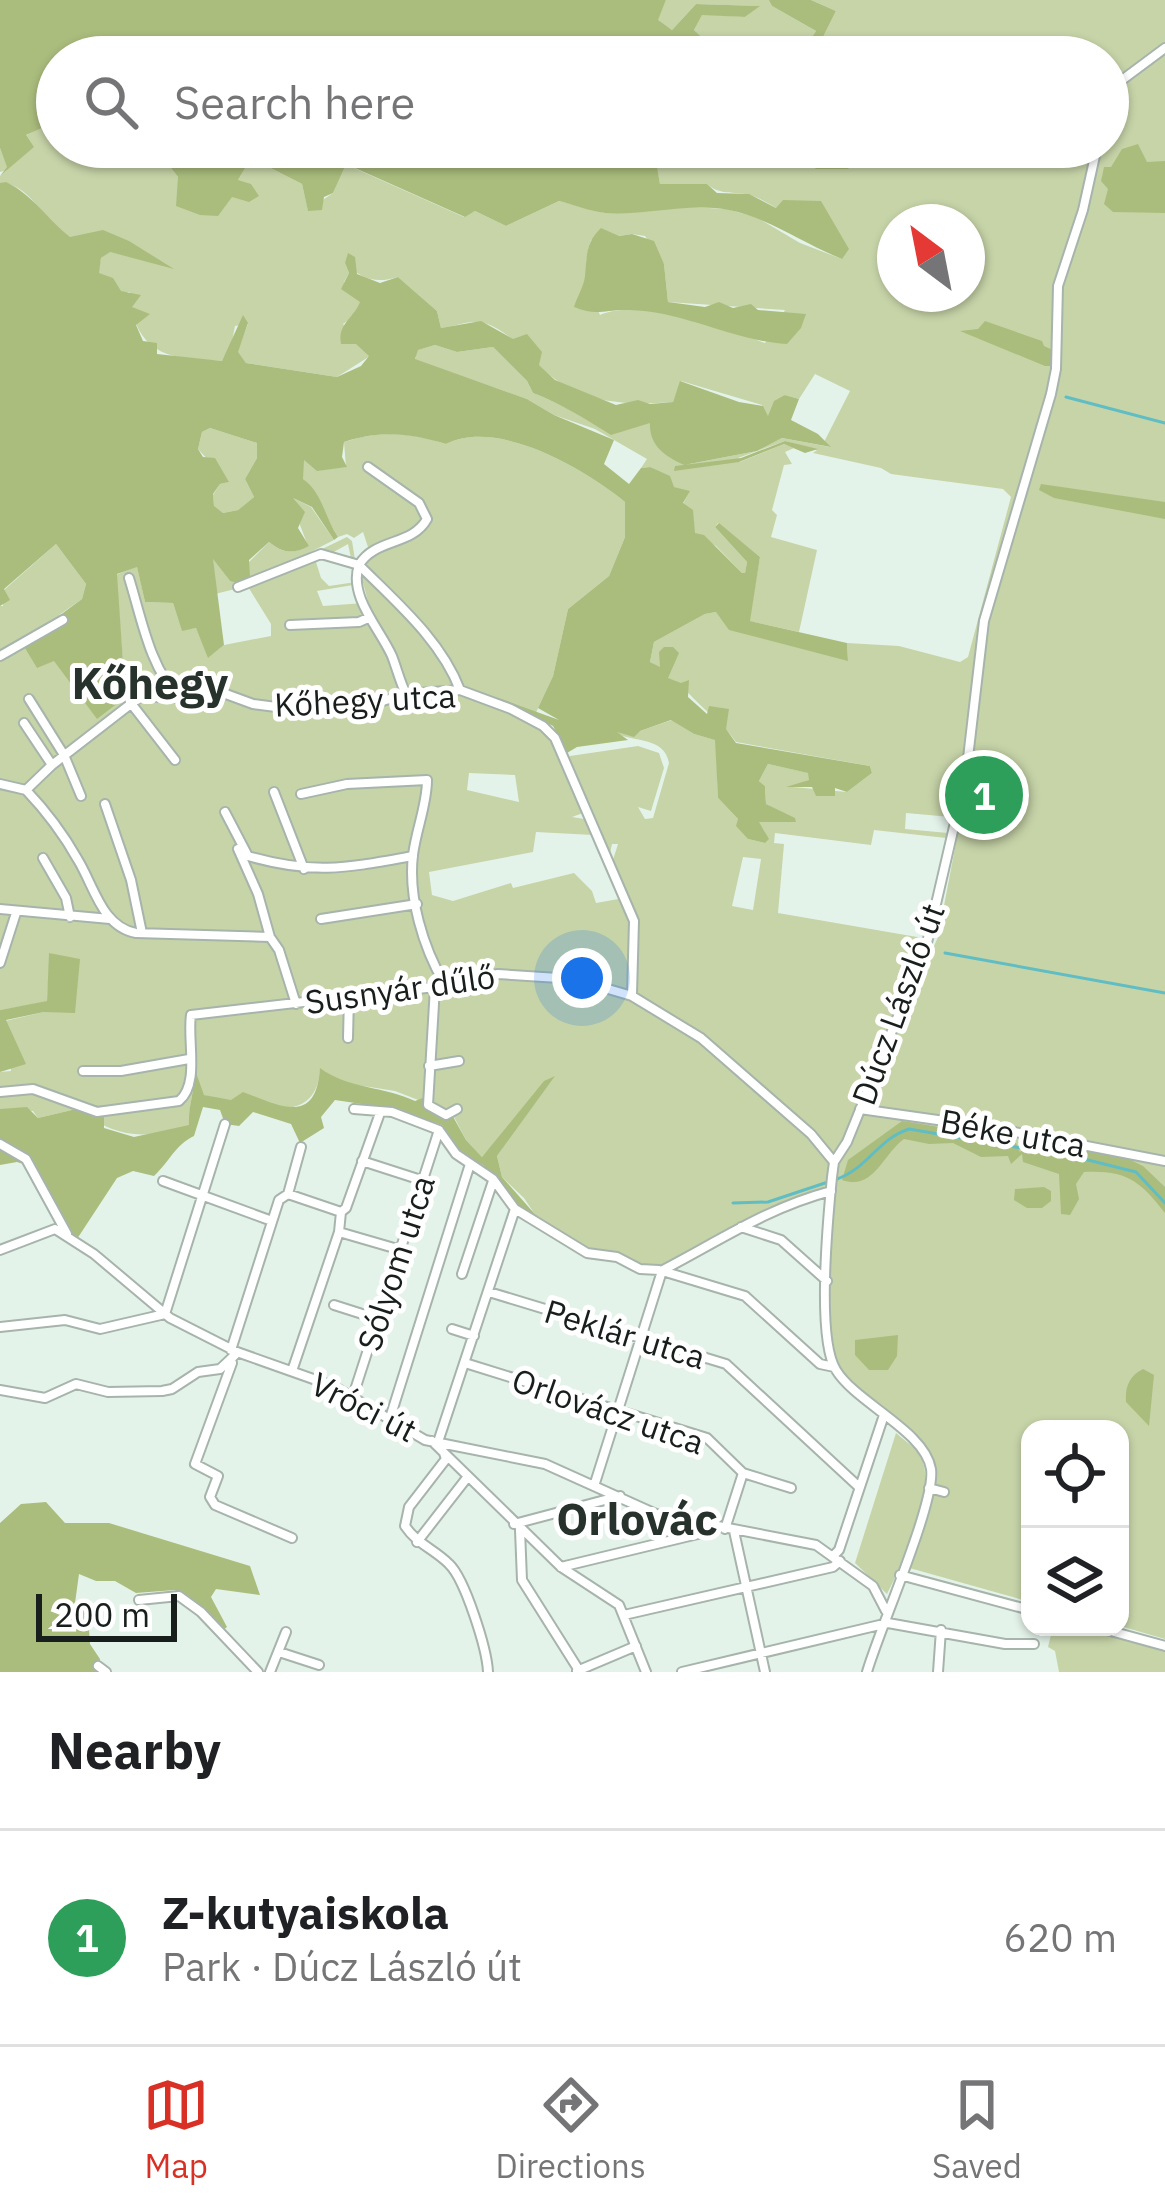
<!DOCTYPE html>
<html lang="en">
<head>
<meta charset="utf-8">
<style>
  :root { --surface:#fff; --page:#f6f6f6; --text:#202124; --muted:#757577; --line:#e0e0e0; --accent:#d93025 }
  body { margin:0; font-family:"IBM Plex Sans",sans-serif; background:var(--page); color:var(--text) }
  .controls { position:absolute; right:36px; bottom:36px; display:grid; overflow:hidden; border-radius:24px; box-shadow:0 3px 9px #0004 }
  .controls button { width:108px; height:108px; display:grid; place-items:center; padding:0; border:0; border-bottom:3px solid var(--line); background:var(--surface); color:var(--text); font:60px sans-serif }
  .compass { position:absolute; left:877px; top:204px; width:108px; height:108px; border-radius:50%; background:var(--surface); box-shadow:0 3px 9px #0004; rotate:328deg }
  .scale { position:absolute; left:36px; bottom:30px; width:141px; box-sizing:border-box; padding-left:12px; border:6px solid #181e1b; border-top:0; font-size:33px; line-height:42px; white-space:nowrap; color:#181e1b; -webkit-text-stroke:9px #fff; paint-order:stroke }
  .you { position:absolute; left:582px; top:978px; width:42px; height:42px; margin:-30px; border:9px solid #fff; border-radius:50%; background:#1a73e8; box-shadow:0 0 0 18px #1a73e833 }
  .badge { display:grid; place-items:center; width:78px; height:78px; border-radius:50%; background:var(--accent); color:#fff; font-size:39px; font-weight:700 }
  .pin { position:absolute; translate:-50% -50%; border:6px solid #fff; box-shadow:0 3px 12px #0006 }
  .list { margin:0; padding:0; list-style:none }
  h2 { display:flex; justify-content:space-between; align-items:center; height:156px; margin:0; padding:0 48px; font-size:51px }
  h2 small { font-size:39px; font-weight:400; color:var(--muted) }
  .list li { display:grid; grid-template-columns:78px 1fr auto; gap:36px; align-items:center; box-sizing:border-box; height:216px; padding:0 48px; border-top:3px solid var(--line) }
  .list b { display:block; font-size:45px; white-space:nowrap }
  .list p { margin:0; font-size:39px; white-space:nowrap; color:var(--muted) }
  .list em { font-size:39px; font-style:normal; color:var(--muted) }
  .icon { flex:none; width:66px; height:66px; fill:none; stroke:currentColor; stroke-width:2; stroke-linecap:round; stroke-linejoin:round }
  .map { position:relative; flex:none; width:1165px; height:1672px; overflow:hidden }
  .search { position:absolute; background:var(--surface); box-shadow:0 3px 9px #0004; left:36px; right:36px; top:36px; height:132px; display:flex; align-items:center; gap:30px; box-sizing:border-box; padding:0 42px; border-radius:66px; color:var(--muted); font-size:45px }
  .sheet { height:372px; background:var(--surface) }
  nav { display:flex; justify-content:space-around; align-items:center; box-sizing:border-box; height:168px; border-top:3px solid var(--line); background:var(--surface); font-size:33px; color:var(--muted) }
  nav a { display:grid; justify-items:center; gap:6px }
  nav .on { color:var(--accent) }
  .map>svg:first-child { display:block }
</style>
</head>
<body>
<div class="map">
<svg width="1165" height="1672" viewBox="0 0 1165 1672">
  <rect width="100%" height="100%" fill="#e4f3ea"/>
  <path fill="#c7d4a8" fill-rule="evenodd" d="M666 0H770L772 6 816 31 807 48 813 47 811 57H710L705 40 694 30 702 14 745 17 759 6 696 4 672 30 657 21Z
    M811 0H1165V1639L1120 1626V1429H1030V1602L906 1567C944 1461 950 1468 865 1393 849 1380 838 1370 831 1350 823 1324 833 1224 834 1191L786 1203 664 1268 640 1269 617 1257 587 1253 540 1222 524 1198 502 1177 497 1156 552 1077 482 1157 466 1140 452 1113 395 1091 338 1082 320 1070C316 1132 245 1103 203 1095L195 1073C194 1092 188 1106 190 1126 140 1140 119 1138 76 1109L38 1118 33 1111 0 1109V1072L11 1071 5 1021 44 1012H75L50 953 47 1002 0 1010V606H3L4 590 56 544 86 584 82 599 59 615 53 660 131 693 123 663 116 575 137 566 145 602 173 603 182 630 196 628 209 657 224 645 271 636V624L247 585 347 537 352 541 359 584 317 591 323 606 364 603 365 616 286 624 373 619 357 561 368 547 363 532 354 538 347 534 338 537C325 517 319 497 303 479V457L328 468 346 467 344 442C381 430 409 432 446 444 498 418 585 469 625 502V537L609 576 568 609 553 676 533 719 558 745 583 813 572 817 584 819 593 835 536 832 533 852 429 872 432 895 453 901 511 883 513 888 574 873 592 891 596 903 624 898 635 937 639 928 612 863 618 844H612L609 858 567 760 570 756 638 746 659 753 664 768 651 811 638 807 645 819 653 818 669 763C664 736 634 743 613 732L640 731 672 720 694 734 716 740 718 798 738 819 748 839 765 843V832L758 822 796 821 766 804 765 786 759 781 768 764 809 773V780L793 787 847 792 872 773 870 766 736 742C721 720 696 705 681 684L667 678 662 661 660 668 650 662 654 642 705 614 716 612 848 660 847 643 899 646 960 662 968 657 1011 497 1003 489 891 474 881 468 813 453 817 450 785 441 738 458 740 462 784 444 794 448 785 452 792 464 784 465 772 510 777 515 771 537 817 550 799 632 749 621 760 557 718 523 715 527 747 562 745 574 742 573 716 546 694 533 683 504 689 492 673 487 650 467 641 468 647 459 595 429 554 415 527 399 415 360 417 350 435 345 457 352 493 347 527 381 533 393C562 404 585 419 611 434L650 422 673 456 684 465 757 451 782 438 830 447 824 442 850 391 815 374 799 399 785 395 768 417 762 405 681 381 673 402C631 405 587 405 551 376 529 359 506 324 477 322 466 321 452 327 441 328L437 311 398 277C376 284 361 279 345 263L349 273 344 282 361 301 356 315 343 324 370 356 337 377 246 363 237 352 248 324 235 326 231 346 222 361C186 358 152 361 136 324L149 314 131 308 130 292H121L98 273 101 258 110 251 169 266C138 257 94 252 66 235 42 220 30 183 0 183V176L7 170 0 172V148L8 168 33 147 25 136 57 118V147H121L143 154 161 155 178 177 179 197 238 180 251 158 302 184 308 210 333 193 345 164 464 217 475 211 506 226 559 201 605 213 690 207 727 209 758 218 800 243 842 259C814 238 786 209 753 196 736 190 722 197 707 184H660L653 150 693 147 800 154 817 169H848L876 147H1108V57H819L823 37 836 11ZM895 222H967V294H895ZM632 234 645 236 664 264 668 302 785 310 765 343C723 328 643 297 600 315 588 286 581 270 591 240ZM348 544 356 582 329 586 321 578 316 562ZM970 714 969 775 938 937 838 1165 835 1181 831 1153H837L848 1132 923 938 778 913 784 844 774 843 775 833 871 845 874 830 946 838 960 791 951 788H960ZM469 773 515 775 519 802 467 790ZM906 813 951 817 948 833 905 829ZM743 857 761 859 753 910 732 906Z
    M210 428 257 443V458L245 479 254 497 238 510 223 513 214 507 213 495 220 484 228 482 198 449 202 432Z
    M289 496 311 507 334 540 239 588 215 594 212 557 230 581 269 542C284 554 292 554 308 546Z
    M896 1433C905 1441 917 1448 922 1460 936 1491 902 1565 887 1594L855 1563Z
    M1053 1627H1086L1165 1648V1672H1059L1055 1651 1048 1647Z"/>
  <path fill="#abbd7d" fill-rule="evenodd" d="M0 0H666L658 20 672 30 696 4 760 6 745 17 702 15 694 30 705 40 710 57H57L55 122 26 135 34 147 0 176 7 167 0 148Z
    M769 0H811L836 11 823 37 819 57H811L812 47 805 49 816 31 772 6Z
    M1138 144 1147 162 1165 161V213L1113 212 1104 204 1108 189 1101 181 1104 167H1111L1122 149Z
    M121 147H683L654 150 660 184H707L717 193 749 194 776 208 783 200 821 201 849 249 842 259C804 244 769 218 729 210 687 202 646 216 605 213 590 211 574 205 559 201L506 226 475 211 465 217 346 164 333 193 324 197 322 210 308 211 302 184 251 158 238 180 251 184 259 196 249 202 232 197 218 216 200 215 176 206 178 177 161 155Z
    M693 147H818L868 155 848 169H816L800 154Z
    M6 182C32 194 47 219 70 237L103 230 129 241 174 269 110 252 101 258 99 273 113 278 121 291 141 295 132 307 150 314 136 325 143 341 157 343V354L222 361 243 315 248 323 238 352 246 363 337 377 361 366 369 356 356 344H341C337 324 354 318 360 302L341 289 349 273 345 263 348 253 355 257 357 274 380 283 398 277 437 311 441 328 481 321 513 339 527 334 542 352 539 365 555 380 616 405 638 400 650 404 673 402 680 381 739 402 763 406 768 416 774 401 785 395 799 399 791 420 818 434 831 447 782 438 757 451 684 465C665 456 649 446 650 423L611 435C585 419 562 404 533 393L527 381 493 347 457 352 435 345 418 350 415 359 527 399 554 415 614 440 604 464 629 484 641 468 650 467 670 476 674 487 690 491 683 503 693 510 695 533 704 535 742 573H745L747 562 715 527 719 523 760 557 750 621 847 643 848 661 729 630 716 612 705 614 654 642 650 662 660 667 659 652 664 647H673L679 653 668 678 681 683 689 680 688 697 707 714 709 706 729 709 726 729 736 743 870 766 872 773 847 792 835 788V796H816L812 787H786L809 780 808 773 768 764 759 781 765 786 766 804 795 818 796 822H759L769 839 765 843 748 839 736 826 738 819 718 798 715 740 694 734 671 720 640 731 634 737 617 732 628 740 577 747 567 753 553 726 496 697 559 720 538 708 553 676 568 609 609 576 625 537V502C585 469 498 418 446 444 409 433 381 430 344 442L342 457 347 467 317 471 304 460 303 479C322 492 325 518 338 537L334 540 312 507 293 498 305 512 298 528 309 546C293 554 284 554 269 542L249 560 250 576 238 583 230 581 213 559 224 645 208 658 196 628 182 631 173 603 145 602 137 567 117 574 123 662 131 693 97 719 54 661 37 668 22 643 82 599 86 584 56 544 4 589 10 600 0 606V183ZM210 428 257 443V458L245 479 254 497 238 510 223 513 214 506 213 494 220 484 229 482 215 458 203 457 198 449 202 432Z
    M601 228 619 236 632 234 654 241 664 264 668 302 705 307 719 302 733 308 751 304 758 310 806 314 801 328 787 344C733 341 684 311 629 310 604 309 599 317 574 307 577 297 584 286 585 276 587 257 585 243 601 228Z
    M985 321 1042 341 1044 346 1055 351 1054 366H1045L960 331 978 329Z
    M785 441 818 449 805 453 784 444 739 462 674 471 675 466 741 458Z
    M1041 484 1165 502V519L1054 498 1039 490Z
    M49 953 80 959 75 1013 44 1012 6 1020 26 1064 0 1072V1010L47 1001Z
    M320 1068C348 1089 384 1086 415 1101L425 1097 427 1105 451 1113 466 1140 482 1157 544 1081 555 1076 497 1156 502 1177 541 1221 519 1208 483 1165 459 1153 442 1125 395 1109 335 1100 321 1117 324 1128 300 1143 291 1124 253 1112 239 1126 225 1124 220 1110 203 1107 194 1136C175 1145 170 1161 154 1176L133 1171 117 1178 77 1239 68 1235 29 1166 17 1162 0 1165V1109L27 1107 38 1118 76 1109 77 1105 104 1114V1128L134 1137 189 1125C188 1105 195 1090 195 1070L204 1095 231 1100 243 1092C281 1106 316 1126 320 1068Z
    M902 1121 1014 1139 1020 1152 1031 1144 1124 1157 1143 1166 1165 1187V1213C1140 1181 1127 1170 1084 1172L1076 1184 1079 1199 1070 1215 1061 1214 1059 1174 1023 1162 1022 1154 1011 1164 1008 1156 981 1157 953 1143 929 1144 904 1139C882 1155 874 1191 842 1180L848 1160Z
    M1044 1187 1051 1191V1201L1042 1208H1027L1014 1200 1015 1189Z
    M898 1335 897 1356 888 1370H869L855 1355V1340Z
    M1143 1369 1154 1375 1149 1426 1126 1402C1125 1387 1129 1376 1143 1369Z
    M46 1502 65 1523H109L250 1566 260 1595 216 1589 211 1597 227 1627 223 1630 175 1590 136 1593 115 1581H96L79 1574 75 1603 85 1609 91 1606 103 1616 89 1629 90 1644 100 1659 98 1672H0V1523L21 1504Z"/>
  <g fill="none" stroke-linecap="round" stroke-linejoin="round">
    <path stroke="#60bdc3" stroke-width="3" d="M1066 397 1165 423
      M945 953 1165 993
      M837 1179C868 1168 878 1139 909 1129L1080 1158 1136 1172 1165 1203
      M733 1203 768 1202 828 1182"/>
    <defs>
      <path id="minor" d="M1108 102 1122 80 1165 48
        M368 467 419 503 427 519C412 546 375 538 359 565 396 602 441 640 460 690
        M129 578C141 616 150 669 179 697
        M238 587 321 554 359 565C348 596 380 629 392 656 397 669 400 682 406 694
        M290 625 359 622 368 618
        M0 656 63 620
        M29 699 64 755 81 796
        M130 702 175 760
        M24 723 52 765
        M0 784 26 790
        M26 790 52 765 141 696 181 698 215 690 253 704 299 710 376 703 406 694 460 690 511 709 543 726 555 738 634 921 632 994
        M26 790C46 811 64 835 78 860 94 886 102 927 136 933L270 937 279 950 296 1004
        M274 792 304 869
        M301 794 347 784 427 780C427 805 416 830 413 855 408 897 423 947 444 983
        M105 804 131 880 142 933
        M225 812 248 856C314 875 346 868 413 856
        M238 849 258 894 270 937
        M43 858 66 898 70 917
        M0 909 110 919
        M321 919 417 904
        M0 963 16 913
        M435 987 428 1105 446 1115 457 1109
        M348 1038 349 996
        M429 1066 459 1061
        M83 1071H121L189 1059
        M0 1092 33 1089 97 1112 179 1101C200 1084 187 1040 191 1015L435 987 498 974 574 979 632 996 701 1038 811 1134 834 1162
        M354 1109 392 1112 439 1130 456 1154 493 1179 515 1209 587 1253 617 1257 640 1269 659 1270 745 1296 820 1364 834 1367
        M860 1109 994 1128 1165 1161
        M0 1144 26 1159 67 1234
        M362 1161 421 1180
        M163 1181 272 1221
        M288 1194 341 1212
        M741 1227 781 1240 827 1281
        M339 1232 401 1250
        M0 1250 55 1229 94 1254 170 1318 237 1352 333 1386 425 1440 545 1464 656 1514 816 1545 873 1586 886 1611
        M663 1270C719 1241 767 1208 831 1191
        M462 1274 493 1181
        M489 1292 726 1364 859 1487
        M334 1305 378 1319
        M0 1327 65 1320 100 1329 165 1314 225 1124
        M452 1329 474 1336
        M231 1350 279 1200 288 1194 301 1147
        M232 1363 195 1464 218 1476 210 1497 215 1505 292 1538
        M465 1363 707 1438 743 1473 725 1529
        M292 1371 339 1232 341 1212 346 1208 380 1113
        M0 1390 45 1398 76 1384 108 1392 162 1391 172 1389 198 1372 220 1369 237 1353
        M353 1396 439 1130
        M390 1418 470 1164
        M432 1441 561 1567 619 1605 646 1672
        M438 1442 515 1209
        M444 1453 446 1459 409 1507 405 1526C417 1544 434 1549 449 1564 465 1579 487 1649 488 1672
        M743 1473 791 1488
        M595 1483 662 1271
        M929 1488 944 1492
        M514 1524 620 1496
        M520 1530 522 1580 580 1672
        M734 1531 765 1672
        M417 1542 466 1479
        M833 1556 839 1550 884 1415
        M561 1567 702 1533 708 1527
        M900 1575 1030 1610
        M139 1600 179 1596 201 1612 258 1672
        M624 1615 833 1567 840 1561
        M1096 1627 1165 1646
        M279 1652 319 1665
        M98 1666 106 1672
        M577 1671 636 1646
        M270 1672 286 1632
        M682 1672 888 1623 1005 1644H1034
        M867 1672C879 1630 936 1502 931 1469 925 1431 856 1403 836 1370 816 1338 828 1217 832 1177L834 1162 847 1142 926 947 966 775 984 621 1051 394 1056 369 1058 286 1083 210 1097 147
        M938 1672 941 1630"/>
    </defs>
    <use href="#minor" stroke="#a6b4ac" stroke-width="12"/>
    <use href="#minor" stroke="#fff" stroke-width="8"/>
  </g>
  <g text-anchor="middle" stroke-width="10" stroke-linejoin="round" paint-order="stroke">
    <g font-size="33" fill="#181e1b" stroke="#fff">
      <text transform="translate(365 700) rotate(-3)" y="12">Kőhegy utca</text>
      <text transform="translate(400 989) rotate(-8)" y="12">Susnyár dűlő</text>
      <text transform="translate(898 1004) rotate(-70)" y="12">Dúcz László út</text>
      <text transform="translate(1013 1133) rotate(10)" y="12">Béke utca</text>
      <text transform="translate(396 1263) rotate(-72)" y="12">Sólyom utca</text>
      <text transform="translate(625 1334) rotate(17)" y="12">Peklár utca</text>
      <text transform="translate(364 1407) rotate(27)" y="12">Vróci út</text>
      <text transform="translate(608 1411) rotate(19)" y="12">Orlovácz utca</text>
    </g>
    <g font-size="45" font-weight="bold" fill="#26322b" stroke="#fff">
      <text x="150" y="699">Kőhegy</text>
      <text x="637" y="1535">Orlovác</text>
    </g>
  </g>
</svg>
<div class="controls">
<button><svg class="icon" aria-label="locate" viewBox="0 0 24 24"><circle cx="12" cy="12" r="6"/><path d="M12 2v4M12 18v4M2 12h4M18 12h4"/></svg></button>
<button><svg class="icon" aria-label="layers" viewBox="0 0 24 24"><path d="M12 4l9 5-9 5-9-5zM3 14l9 5 9-5"/></svg></button>
</div>
<svg class="compass" viewBox="-18 -18 36 36"><path d="M0-13l5 13h-10z" fill="#e53935"/><path d="M0 13l5-13h-10z" fill="#757577"/></svg>
<div class="scale">200 m</div>
<div class="you"></div>
<div class="pin badge" style="left:984px;top:795px;background:#2e9e5b">1</div>
<div class="search"><svg class="icon" aria-label="search" viewBox="0 0 24 24"><circle cx="10" cy="10" r="6"/><path d="M15 15l6 6"/></svg>Search here</div>
</div>
<section class="sheet">
<h2>Nearby<small></small></h2>
<ul class="list">
<li><span class="badge" style="background:#2e9e5b">1</span><div><b>Z-kutyaiskola</b><p>Park · Dúcz László út</p></div><em>620 m</em></li>
</ul>
</section>
<nav>
<a class="on"><svg class="icon" aria-label="map" viewBox="0 0 24 24"><path d="M3 6l6-2 6 2 6-2v14l-6 2-6-2-6 2zM9 4v14M15 6v14"/></svg>Map</a>
<a><svg class="icon" aria-label="directions" viewBox="0 0 24 24"><path d="M12 3l9 9-9 9-9-9zM9 14v-3h6M13 9l2 2-2 2"/></svg>Directions</a>
<a><svg class="icon" aria-label="saved" viewBox="0 0 24 24"><path d="M7 4h10v16l-5-4-5 4z"/></svg>Saved</a>
</nav>
</body>
</html>
